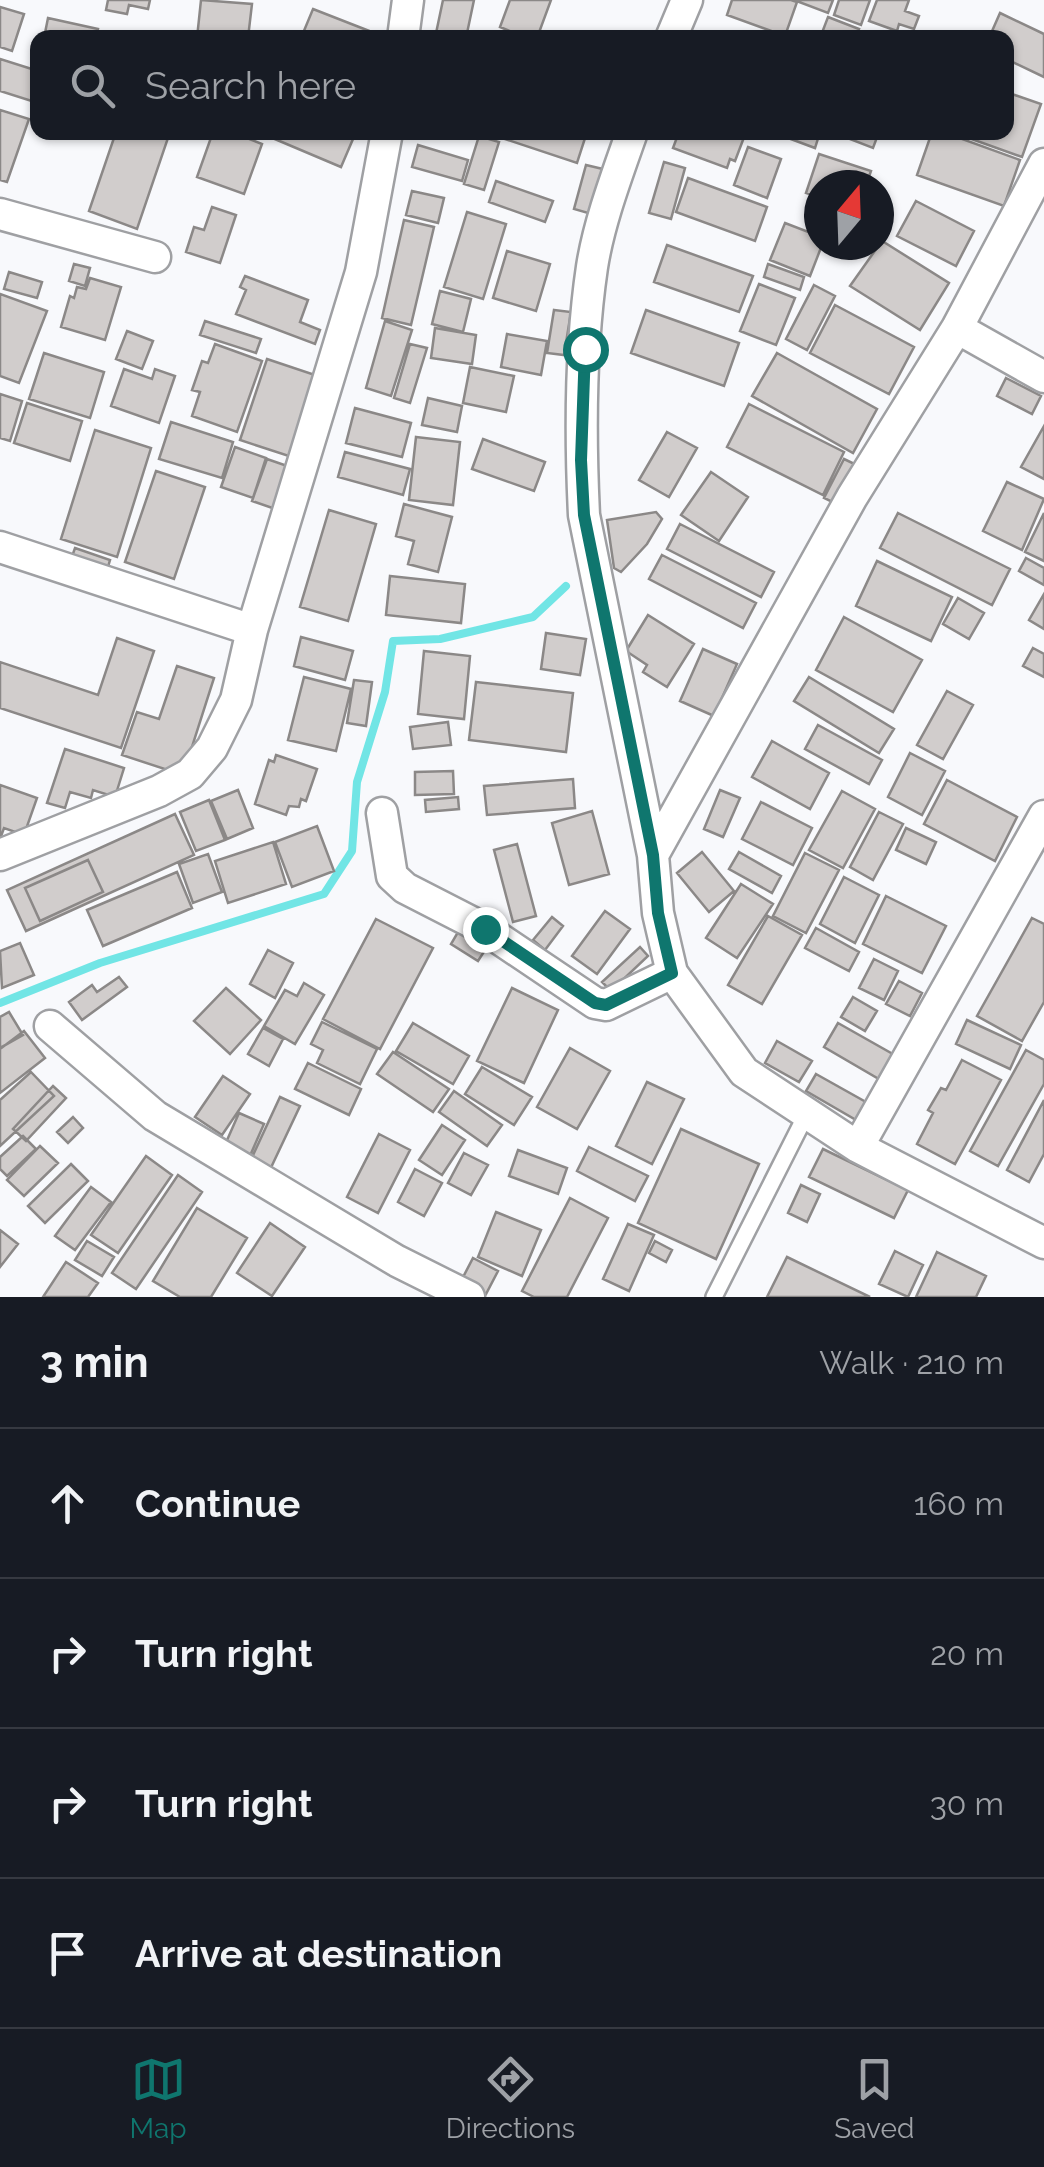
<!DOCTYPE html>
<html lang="en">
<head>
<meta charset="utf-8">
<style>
  :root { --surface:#171b24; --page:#242831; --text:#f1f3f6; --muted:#9ea1a6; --line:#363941; --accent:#0f766e }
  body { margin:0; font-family:Raleway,sans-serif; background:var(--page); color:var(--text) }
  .compass { position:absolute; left:804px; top:170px; width:90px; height:90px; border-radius:50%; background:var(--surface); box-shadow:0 2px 8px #0004; rotate:19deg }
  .stop { position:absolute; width:30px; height:30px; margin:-22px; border:8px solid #0f766e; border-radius:50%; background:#fff }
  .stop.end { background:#0f766e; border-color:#fff; box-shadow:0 2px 10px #0008 }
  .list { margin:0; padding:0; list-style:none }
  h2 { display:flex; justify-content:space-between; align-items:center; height:130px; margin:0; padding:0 40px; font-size:42px }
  h2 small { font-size:32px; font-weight:400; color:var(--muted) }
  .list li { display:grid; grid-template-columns:65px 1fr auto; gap:30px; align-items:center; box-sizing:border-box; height:150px; padding:0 40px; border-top:2px solid var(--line) }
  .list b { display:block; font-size:38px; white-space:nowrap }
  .list em { font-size:32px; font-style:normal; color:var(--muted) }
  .icon { flex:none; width:55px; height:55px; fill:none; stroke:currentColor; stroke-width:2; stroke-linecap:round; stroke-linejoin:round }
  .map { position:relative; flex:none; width:1044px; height:1297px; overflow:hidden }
  .search { position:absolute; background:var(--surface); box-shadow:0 2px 8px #0004; left:30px; right:30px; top:30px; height:110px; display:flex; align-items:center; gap:25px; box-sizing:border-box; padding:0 35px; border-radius:20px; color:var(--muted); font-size:38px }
  .sheet { height:730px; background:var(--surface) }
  nav { display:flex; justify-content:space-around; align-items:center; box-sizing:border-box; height:140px; border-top:2px solid var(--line); background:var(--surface); font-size:28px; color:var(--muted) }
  nav a { display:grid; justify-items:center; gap:5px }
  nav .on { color:var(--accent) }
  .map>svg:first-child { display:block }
</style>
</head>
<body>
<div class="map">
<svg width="1044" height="1297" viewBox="0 0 1044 1297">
  <rect width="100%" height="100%" fill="#f8f9fc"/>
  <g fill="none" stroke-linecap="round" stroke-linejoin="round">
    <path stroke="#71e5e5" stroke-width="8" d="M0 1003 100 963 324 894 352 851 357 782 385 692 393 641 440 639 533 617 566 586"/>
  </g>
  <path fill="#d1cdcc" stroke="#8b8887" stroke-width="2.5" d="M108 0H150L148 9 129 5 127 14 106 10Z
    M201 0 252 4 248 38H197Z
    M443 0H474L466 38H435Z
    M510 0H551L537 38H527L500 27Z
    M732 0H791L797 2 785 36 727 15Z
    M794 0H833L828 13Z
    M839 0H870L861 25 834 15Z
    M877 0H909L905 11 919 16 914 29 899 24 897 31 869 21Z
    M0 7 24 14 12 51 0 47Z
    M313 9 377 34 375 38H301Z
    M1000 13 1044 34V77L1006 59V38H989Z
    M828 17 859 29 855 38H820Z
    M48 18 98 29 96 38H44Z
    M0 59 38 71V103L0 91Z
    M1006 92 1041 104 1022 157 952 132H1006Z
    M0 110 29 119 7 182 0 180Z
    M116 132H170L137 229 89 211Z
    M213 132H232L262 144 244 194 197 177Z
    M272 132H356L341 167 270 137Z
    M484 132H587L577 163Z
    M679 132H746L735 161 730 159 727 168 673 148Z
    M772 132H820L815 148Z
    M832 132H879L873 148Z
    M932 132H943L1020 160 1004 206 917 175Z
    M479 136 499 142 484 190 464 184Z
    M418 145 468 160 462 181 412 167Z
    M748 147 781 159 767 198 734 185Z
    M819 154 871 171 866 185H819V197L806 193Z
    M664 162 685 168 671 219 649 213Z
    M586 165 607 170 595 215 574 209Z
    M688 178 767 207 755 241 676 212Z
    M496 181 553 201 545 222 489 202Z
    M412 191 444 198 438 223 406 215Z
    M916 201 974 231 956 266 897 236Z
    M212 207 236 215 220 263 186 252 194 227 204 230Z
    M467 212 506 224 483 299 444 287Z
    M404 220 434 227 411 325 382 318Z
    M785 223 819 236V245H822L810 276 770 260Z
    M879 239 949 283 920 330 850 286 879 245Z
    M667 245 753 276 739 312 654 282Z
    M507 251 550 264 536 311 493 298Z
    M74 264 90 268 85 286 69 281Z
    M768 264 804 277 800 290 764 277Z
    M9 272 42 282 37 298 4 289Z
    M245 276 308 300 300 322 320 330 315 344 236 314 246 290 240 287Z
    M90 278 121 287 105 340 61 327 70 296 74 298 77 287 86 289Z
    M759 284 795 298 776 345 740 331Z
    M814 285 835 296 807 350 786 339Z
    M440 291 471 299 463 332 432 324Z
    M0 294 47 311 19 383 0 376Z
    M835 305 914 347 889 394 810 353Z
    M554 310 571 312 564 355 547 353Z
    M646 310 739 343 724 386 631 353Z
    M205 321 261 339 256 353 200 335Z
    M385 321 412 330 391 396 366 388Z
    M435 328 476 335 472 364 431 358Z
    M127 331 153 341 142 369 116 359Z
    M507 334 547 341 541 375 501 367Z
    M215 344 262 361 237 432 192 416 200 392 192 390 202 361 208 363Z
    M410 344 427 348 410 403 394 398Z
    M44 353 104 372 90 418 29 399Z
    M777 353 877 409 853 453 752 396Z
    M267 359 327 379 301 460 240 440Z
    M470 367 514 376 506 412 463 403Z
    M124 369 152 379 155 369 175 376 159 423 111 406Z
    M1006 378 1041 396 1032 414 997 396Z
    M0 394 22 401 10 441 0 438Z
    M428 398 462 406 457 432 422 425Z
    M27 403 82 421 70 461 14 443Z
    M749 404 844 452 823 495 727 447Z
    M355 408 411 423 402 457 346 443Z
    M171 422 233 442 222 478 159 459Z
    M1044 426V479L1021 467Z
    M95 430 151 448 117 557 61 539Z
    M667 432 697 448 669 497 639 480Z
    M416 437 460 442 453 505 409 500Z
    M483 439 545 462 534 491 472 469Z
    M235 447 266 458 253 498 221 487Z
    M345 452 410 469 403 495 338 477Z
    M267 459 296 469 281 511 252 501Z
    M844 459 863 468 843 507 824 498Z
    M156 471 205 487 174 579 125 562Z
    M711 472 748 497 719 541 681 515Z
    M1007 482 1044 499 1022 550 983 531Z
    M404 504 452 517 438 572 408 564 414 541 396 536Z
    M329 510 376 524 348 621 300 607Z
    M656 512 662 519 647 544 621 572 614 568 607 520Z
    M898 513 1010 569 992 605 880 548Z
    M1044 513V561L1025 552Z
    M680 524 774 572 761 597 667 549Z
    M75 548 110 560 105 577 69 565Z
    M662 555 756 603 743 628 649 579Z
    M1026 558 1044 568V585L1019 571Z
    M877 561 952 597 931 641 856 606Z
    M390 576 465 584 461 623 386 615Z
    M1044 594V629L1029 620Z
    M958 598 984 613 969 639 943 624Z
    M648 615 694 644 667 687 643 672 647 665 626 651Z
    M844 617 922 660 893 712 816 670Z
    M546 633 586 639 580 675 541 669Z
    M301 637 353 651 345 680 294 666Z
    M117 638 154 651 121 748 0 708V662L98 695Z
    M1033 648 1044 654V677L1023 666Z
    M703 649 737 664 714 716 680 701Z
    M424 651 470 656 464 719 418 714Z
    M177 666 214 678 183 775 122 755 137 712 159 719Z
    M304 677 351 689 336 751 288 740Z
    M809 677 894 729 879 753 794 701Z
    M354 680 372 682 366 726 347 723Z
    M476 682 573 693 566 752 469 740Z
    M947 691 973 705 943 759 917 745Z
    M448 722 451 745 413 749 410 727Z
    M818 725 882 760 869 784 805 749Z
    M772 741 829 773 810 809 752 777Z
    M65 749 124 768 115 797 93 790 91 798 70 792 65 808 47 803Z
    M910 753 945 771 922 815 888 797Z
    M276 755 317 769 306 801 301 799 299 807 289 806 286 815 255 804 269 760 274 762Z
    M453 771 454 794 415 795V772Z
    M573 779 575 808 487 815 484 786Z
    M947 780 1017 817 995 861 924 824Z
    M0 785 37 798 24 835 4 828 0 839Z
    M238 790 253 828 227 839 211 801Z
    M720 790 740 798 723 837 704 829Z
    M842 791 875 809 843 868 809 850Z
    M458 797 459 809 426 812 425 800Z
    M209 800 225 840 196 851 180 812Z
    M761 802 812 828 793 865 742 839Z
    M592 811 609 874 569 885 552 823Z
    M879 812 903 824 873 880 850 867Z
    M175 814 194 855 26 931 7 890Z
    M317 826 334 871 292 887 275 842Z
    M906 828 936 842 926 864 896 850Z
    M273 842 286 884 228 903 215 861Z
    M517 844 536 916 513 922 494 850Z
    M702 852 734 891 709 912 677 873Z
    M739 852 781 876 772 893 729 869Z
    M805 853 839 870 806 933 773 916Z
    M208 854 222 892 193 903 179 864Z
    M88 860 103 892 40 921 25 888Z
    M177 872 192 908 103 946 87 910Z
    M844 877 879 895 855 943 820 924Z
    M741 884 773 904 737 958 706 938Z
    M886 896 946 926 922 973 863 944Z
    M605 911 630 929 597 974 572 956Z
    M768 916 802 935 762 1004 728 985Z
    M552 917 563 926 545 950 533 940Z
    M1032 918 1044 924V1002L1022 1041 977 1016Z
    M376 919 433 948 380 1049 323 1019Z
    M461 927 489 944 478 961 451 944Z
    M816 928 859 952 849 971 805 948Z
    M20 943 34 975 2 988 0 951Z
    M640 947 648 956 611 991 602 982Z
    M268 950 293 963 275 998 250 984Z
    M874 959 898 971 884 1000 859 988Z
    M119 977 127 987 82 1020 69 1002 92 985 97 992Z
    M899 981 922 993 910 1016 886 1004Z
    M304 983 324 995 295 1044 264 1026 285 990 297 996Z
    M226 988 261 1020 230 1054 194 1021Z
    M512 988 558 1010 524 1083 477 1061Z
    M853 997 877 1011 865 1031 841 1017Z
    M9 1012 23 1035 0 1048V1017Z
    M967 1020 1021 1045 1010 1069 956 1044Z
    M322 1022 377 1049 360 1084 317 1063 323 1050 311 1044Z
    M413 1023 469 1056 453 1084 396 1051Z
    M838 1023 898 1057 884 1082 824 1047Z
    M263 1028 283 1039 269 1066 248 1054Z
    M24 1031 45 1058 0 1093V1049Z
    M777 1041 812 1061 799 1082 765 1063Z
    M570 1048 610 1071 577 1129 537 1107Z
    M1026 1050 1044 1060V1084L998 1166 970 1151Z
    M393 1052 449 1089 433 1112 377 1074Z
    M962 1060 1001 1080 955 1164 917 1144 933 1113 928 1110 941 1088 946 1090Z
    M308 1063 361 1089 349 1115 295 1089Z
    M482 1067 532 1097 514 1125 465 1094Z
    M31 1072 54 1096 0 1146V1100Z
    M816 1074 873 1106 863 1124 806 1091Z
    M223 1076 250 1094 222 1135 195 1117Z
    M647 1082 684 1099 652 1164 616 1146Z
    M53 1086 66 1098 26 1141 13 1129Z
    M454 1091 502 1125 487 1146 439 1112Z
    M280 1097 300 1106 267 1176 248 1166Z
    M1044 1100V1154L1029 1182 1007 1170Z
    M239 1113 264 1124 249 1158 224 1147Z
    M73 1117 83 1128 68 1143 57 1132Z
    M442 1125 465 1140 442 1175 419 1160Z
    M681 1129 759 1164 716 1259 638 1223Z
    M379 1134 410 1150 378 1213 347 1197Z
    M23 1136 36 1149 7 1176 0 1169V1157Z
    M40 1146 58 1163 24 1196 7 1180Z
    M589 1147 648 1176 635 1201 577 1171Z
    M823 1149 908 1190 894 1218 809 1177Z
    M518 1150 567 1168 558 1194 509 1176Z
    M464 1153 488 1165 471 1195 448 1183Z
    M146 1156 172 1175 118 1253 91 1235Z
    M71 1164 88 1181 45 1223 28 1206Z
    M415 1169 442 1183 424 1216 398 1202Z
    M178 1175 202 1192 136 1289 112 1273Z
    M801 1185 820 1194 807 1222 788 1213Z
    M91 1187 111 1202 75 1250 55 1236Z
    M570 1198 608 1218 567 1297H534L522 1291Z
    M197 1208 247 1238 211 1297H180L153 1281Z
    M496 1212 541 1230 522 1276 478 1257Z
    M270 1223 305 1247 272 1296 237 1273Z
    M628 1224 654 1235 629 1291 603 1279Z
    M0 1230 18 1244 0 1267Z
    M87 1241 114 1257 102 1276 75 1260Z
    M655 1241 672 1250 666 1262 649 1253Z
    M895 1251 923 1265 908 1297 879 1284Z
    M937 1252 986 1276 976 1297H916Z
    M787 1257 870 1297H767Z
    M473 1258 498 1271 486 1294 461 1281Z
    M66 1262 98 1283 88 1297H43Z"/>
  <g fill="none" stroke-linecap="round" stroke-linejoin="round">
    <defs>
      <path id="lane" d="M714 1297 808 1111"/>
      <path id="street" d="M403 38 408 0
        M671 38 687 0
        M632 132C617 175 599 222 592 267 580 348 580 433 584 515L653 855 658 913 672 973 744 1072 858 1147 1044 1243
        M0 214 155 257
        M957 328 1044 377
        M0 547 252 630
        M382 813 392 876 405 888 485 929 595 1003 606 1005 672 973
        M0 855 159 791 190 774 212 748 236 700 252 630 361 272 387 132
        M653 855 852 497 957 328 1044 164
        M50 1026 155 1116 397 1261 469 1297
        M858 1147 1044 816"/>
    </defs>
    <use href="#lane" stroke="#9fa0a3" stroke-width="20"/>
    <use href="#street" stroke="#9fa0a3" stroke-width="35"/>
    <use href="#lane" stroke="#fff" stroke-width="15"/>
    <use href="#street" stroke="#fff" stroke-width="30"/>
  </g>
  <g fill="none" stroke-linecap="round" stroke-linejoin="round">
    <path stroke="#0f766e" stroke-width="12" d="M485 929 595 1003 606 1005 672 973 658 913 653 855 584 515 581 460 585 349"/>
  </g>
</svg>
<svg class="compass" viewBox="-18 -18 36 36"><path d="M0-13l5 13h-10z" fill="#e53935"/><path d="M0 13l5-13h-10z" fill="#9ea1a6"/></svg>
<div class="stop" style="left:585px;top:349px"></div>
<div class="stop end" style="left:485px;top:929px"></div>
<div class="search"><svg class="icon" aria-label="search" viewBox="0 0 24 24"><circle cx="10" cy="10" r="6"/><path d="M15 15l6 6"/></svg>Search here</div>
</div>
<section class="sheet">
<h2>3 min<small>Walk · 210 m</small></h2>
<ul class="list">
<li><svg class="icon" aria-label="ahead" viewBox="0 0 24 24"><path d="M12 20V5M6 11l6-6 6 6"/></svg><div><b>Continue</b></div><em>160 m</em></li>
<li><svg class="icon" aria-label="right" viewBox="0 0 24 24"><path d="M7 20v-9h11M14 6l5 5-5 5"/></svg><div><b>Turn right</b></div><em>20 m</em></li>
<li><svg class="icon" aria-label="right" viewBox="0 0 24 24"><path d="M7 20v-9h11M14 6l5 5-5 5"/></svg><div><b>Turn right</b></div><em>30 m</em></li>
<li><svg class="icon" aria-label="arrive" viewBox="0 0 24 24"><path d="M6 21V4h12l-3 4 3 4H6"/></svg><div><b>Arrive at destination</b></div></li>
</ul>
</section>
<nav>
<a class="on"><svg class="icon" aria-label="map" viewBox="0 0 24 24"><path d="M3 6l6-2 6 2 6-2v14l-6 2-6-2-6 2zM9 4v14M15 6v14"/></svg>Map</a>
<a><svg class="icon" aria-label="directions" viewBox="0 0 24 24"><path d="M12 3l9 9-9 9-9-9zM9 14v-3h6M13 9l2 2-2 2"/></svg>Directions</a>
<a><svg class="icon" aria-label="saved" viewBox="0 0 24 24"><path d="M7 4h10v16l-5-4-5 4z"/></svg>Saved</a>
</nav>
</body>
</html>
